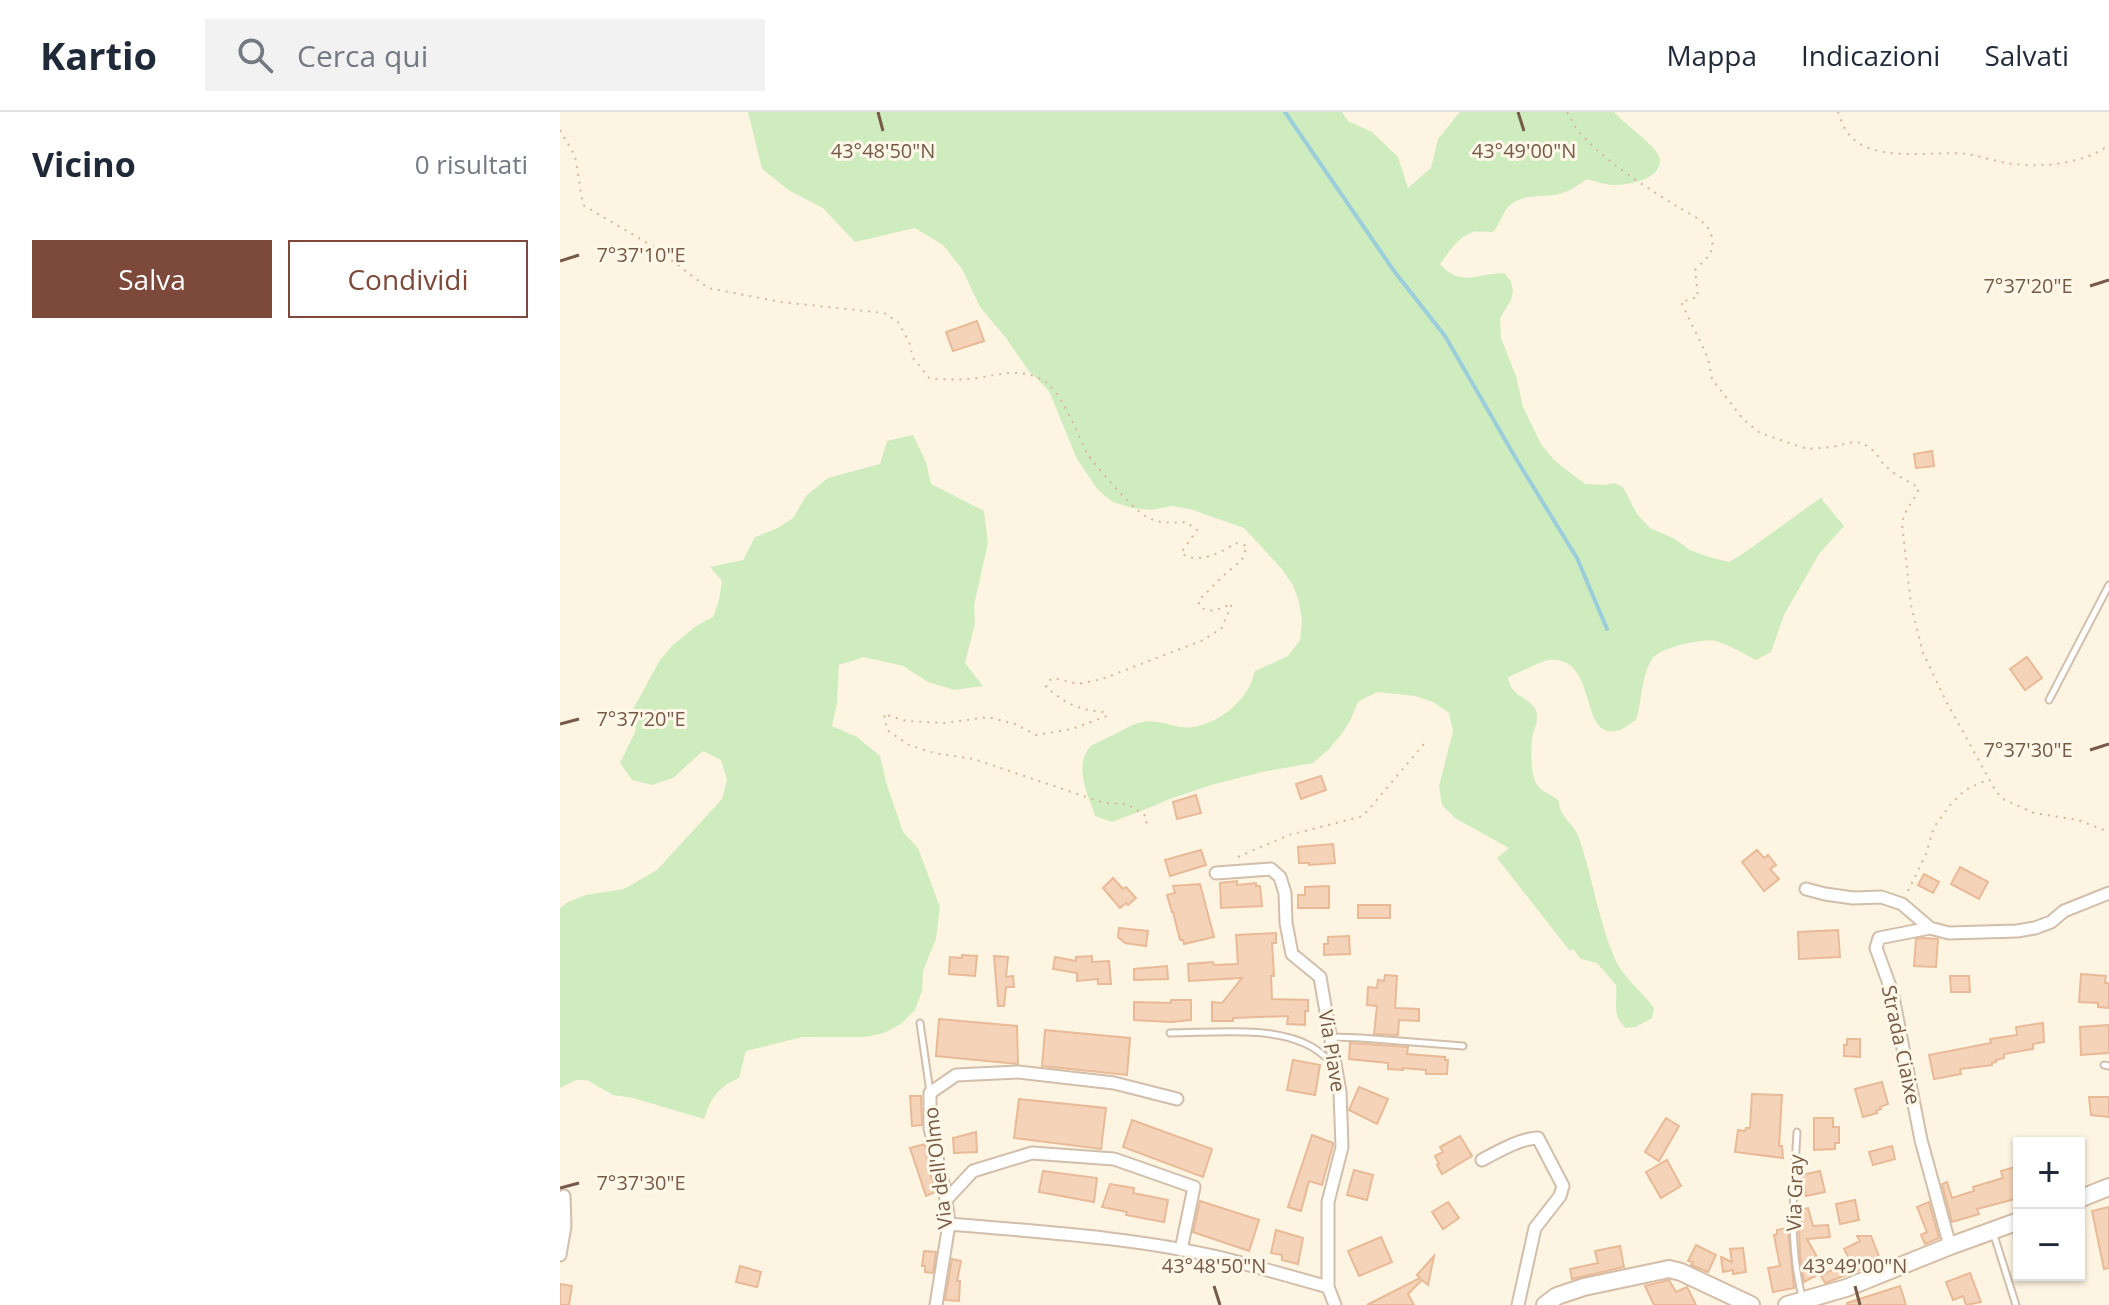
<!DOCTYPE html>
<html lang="it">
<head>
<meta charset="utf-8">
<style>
  :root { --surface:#fff; --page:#f2f2f3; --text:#1f2937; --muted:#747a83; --line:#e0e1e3; --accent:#7d493b }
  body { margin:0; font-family:"Open Sans",sans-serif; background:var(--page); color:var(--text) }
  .controls { position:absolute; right:24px; bottom:24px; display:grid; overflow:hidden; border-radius:0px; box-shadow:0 2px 6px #0004 }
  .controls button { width:72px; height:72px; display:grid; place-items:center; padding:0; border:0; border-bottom:2px solid var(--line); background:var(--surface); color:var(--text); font:40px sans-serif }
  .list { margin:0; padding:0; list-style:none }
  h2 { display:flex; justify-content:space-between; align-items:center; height:104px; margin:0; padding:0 32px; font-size:34px }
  h2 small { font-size:26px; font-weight:400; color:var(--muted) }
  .actions { display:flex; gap:16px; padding:24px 32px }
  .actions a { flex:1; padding:18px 0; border:2px solid var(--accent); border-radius:0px; text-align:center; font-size:28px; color:var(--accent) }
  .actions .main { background:var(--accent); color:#fff }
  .icon { flex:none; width:44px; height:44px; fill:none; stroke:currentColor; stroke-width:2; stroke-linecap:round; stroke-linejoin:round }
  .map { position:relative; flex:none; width:1549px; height:1193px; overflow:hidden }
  header { display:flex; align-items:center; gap:48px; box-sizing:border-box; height:112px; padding:0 40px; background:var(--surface); border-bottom:2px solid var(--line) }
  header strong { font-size:38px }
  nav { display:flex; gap:44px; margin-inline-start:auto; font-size:28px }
  .search { width:560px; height:72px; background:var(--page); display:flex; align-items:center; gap:20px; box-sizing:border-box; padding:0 28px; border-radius:0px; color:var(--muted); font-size:30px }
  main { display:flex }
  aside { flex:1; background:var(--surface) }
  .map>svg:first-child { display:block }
</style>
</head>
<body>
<header>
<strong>Kartio</strong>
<div class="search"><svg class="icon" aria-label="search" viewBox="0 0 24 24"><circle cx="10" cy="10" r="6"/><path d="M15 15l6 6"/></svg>Cerca qui</div>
<nav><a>Mappa</a><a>Indicazioni</a><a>Salvati</a></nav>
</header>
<main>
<aside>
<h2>Vicino<small>0 risultati</small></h2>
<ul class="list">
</ul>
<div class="actions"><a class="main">Salva</a><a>Condividi</a></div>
</aside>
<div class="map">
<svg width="1549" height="1193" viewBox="0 0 1549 1193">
  <rect width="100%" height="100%" fill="#fef4e2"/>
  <path fill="#cfecbf" d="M188 0H782L788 9 812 20 838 45 848 76 871 56 878 27 900 0H1054C1062 10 1096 34 1099 44 1106 67 1067 74 1052 73 1043 72 1035 69 1027 67 1020 71 1013 78 1005 80 989 87 965 80 950 93 943 99 940 112 933 120 927 120 919 119 913 120 899 124 888 141 880 152 901 176 918 161 944 161L951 169 953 179 951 188 940 206 941 226 956 264 963 295 981 332 994 348 1025 372 1044 373 1054 371 1063 375 1077 402 1090 416 1115 427 1130 438 1149 445 1169 450 1184 441 1262 385 1263 389 1284 414 1259 442 1224 503 1211 540 1196 548C1184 542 1170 533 1156 529 1144 526 1099 535 1092 547 1080 567 1083 587 1076 608 1071 611 1065 616 1060 618 1016 631 1041 543 988 548 984 548 956 562 948 565 951 588 975 585 977 603 978 610 973 620 972 627 971 639 970 667 979 675 984 681 993 683 999 689 999 705 1014 711 1019 726 1033 766 1038 808 1055 847 1063 866 1082 879 1094 896L1092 906 1076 915 1066 916C1051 904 1058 890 1056 873L1037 851 1021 847 1013 837 1010 839 937 746 949 736 895 706 882 693 879 674 893 619 889 601 873 590 855 584 817 580 798 590 790 609 781 623 768 638 753 651 702 660 651 673 607 688 589 696 552 710 535 704C528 682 512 652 532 633 537 630 544 628 549 625 561 620 570 612 583 610 596 607 608 613 620 615 645 619 676 598 688 577 691 572 693 565 695 559L728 544 740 528 742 509 739 490 733 473 721 456 684 416 630 397 611 394 592 398 572 396 553 390 538 378 517 347 489 279 468 258 446 226 420 195 402 157 383 133 355 116 295 130 263 96 230 79 202 57Z
    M353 323 366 350 371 372 424 399 428 431 414 493 415 512 405 551 423 574 394 578 368 570 343 554 304 545 279 553 277 591 272 614 297 625 320 644 326 670 343 720 358 736 380 795 376 827 363 859 362 879 355 898 341 912 324 921 306 925H242L186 939 179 966C158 975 151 986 144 1007L73 986 53 983 27 968H16L0 976V796L8 790 26 783 64 777 97 758 162 687 167 668 161 648 143 639 113 666 92 673 72 668 60 651 76 618 71 601 100 548 112 534 136 514 153 505 159 488 162 469 150 455 183 448 195 425 218 416 233 406 246 384 268 366 320 352 327 329Z"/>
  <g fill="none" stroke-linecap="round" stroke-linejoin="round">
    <path stroke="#9bcdda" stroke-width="4" d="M725 0 834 159 885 224 958 350 1017 446 1047 517"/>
  </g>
  <path fill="#f5d3b8" stroke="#e8ba97" stroke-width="2" d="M417 209 424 229 393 239 386 220Z
    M1372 339 1374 354 1356 356 1354 342Z
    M1467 545 1482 566 1465 578 1450 557Z
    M761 664 766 678 741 687 736 672Z
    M636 683 641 701 617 707 613 690Z
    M773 732 775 751 749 753V751H739L738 735Z
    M641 738 646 753 610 764 605 748Z
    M1197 738 1204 746 1208 743 1216 753 1210 757 1219 767 1204 779 1182 750Z
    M1400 755 1428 770 1419 787 1391 772Z
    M1364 762 1379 770 1373 781 1358 773Z
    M553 766 563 777 566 775 576 786 568 793 566 791 560 796 543 776Z
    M677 769V773L696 771V774H700L702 794 661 796 660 771Z
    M640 772 654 825 624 832 623 828H620L613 800H612L607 783 615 781 613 774Z
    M769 774V796H738V783H745V775Z
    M798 793H830V806H798Z
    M559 816 588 819 586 834 565 831 558 825Z
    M1278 818 1280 845 1239 847 1238 820Z
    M716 821V831H712L714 864H711L712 887 748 888V899H745V913L727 912 728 904 673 906V909H652V890L662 891 682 866 629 869 628 852 653 850 654 853 678 852 676 823Z
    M789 824 790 842 764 843V832H768V825Z
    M1363 826 1378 827 1376 855 1354 854 1356 827Z
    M402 843 417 844 415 864 389 862 390 845 402 846Z
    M434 844 448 845 446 865 453 864 454 875H446L444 894H438Z
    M532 844V850L549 849 551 872H538V867L517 869V861L493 857 495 845 516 849V845Z
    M607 854 608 867 574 868V857Z
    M1521 862 1546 864 1545 871H1549V896L1538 895V891L1519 890Z
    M825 863 837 864 835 896 859 897V909L839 908 838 923 814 922 817 894 807 893 808 875 817 876 818 868 824 869Z
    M1390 864H1409L1410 880H1391Z
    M611 888H631V908L611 910 574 908V890L611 891Z
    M379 907 457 914 458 952 376 944Z
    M1483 911 1484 930 1473 932V937L1444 942V946L1436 948V950L1432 951V953L1400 957 1401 962 1374 967 1369 943 1431 931 1430 927 1457 923 1456 915Z
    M1549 913V941L1521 943 1520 915Z
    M485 918 570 926 567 963 482 954Z
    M1287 927H1300V945L1284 944V933H1287Z
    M790 931 848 935 847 942 885 945V948H888L887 962H866V958L843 956V958L828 957V951L789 947Z
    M733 948 760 953 755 983 727 978Z
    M1322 970 1328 992 1320 995 1321 997 1316 999 1317 1001 1303 1005 1295 977Z
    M799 975 828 987 817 1012 789 998Z
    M1192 982 1222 983 1219 1034H1222L1223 1046 1175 1040 1178 1018 1185 1019 1186 1016H1190Z
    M350 984H361L362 1013 352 1014Z
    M1529 985H1549V1005L1531 1003Z
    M459 987 546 996 541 1037 454 1026Z
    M1106 1006 1119 1014 1099 1049 1085 1040Z
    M1254 1006H1273V1015H1279V1031H1275V1037L1254 1038Z
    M572 1008 652 1037 643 1065 563 1035Z
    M416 1020 417 1040 394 1041 393 1026Z
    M752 1023 773 1031V1033L762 1073 749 1069 741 1099 728 1095Z
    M900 1024 912 1044 882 1062 877 1053 879 1052 875 1044 883 1040 880 1035Z
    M365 1032 368 1054 376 1080 366 1084 350 1036Z
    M1332 1034 1335 1047 1313 1053 1309 1040Z
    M1107 1048 1121 1074 1101 1086 1086 1060Z
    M1459 1054V1086L1417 1097 1419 1102 1392 1110 1382 1072 1387 1070 1392 1086 1414 1079 1413 1075 1443 1066 1441 1059Z
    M794 1058 813 1063 807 1088 787 1083Z
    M483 1059 537 1066 534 1090 479 1080Z
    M1260 1059 1265 1080 1246 1084 1242 1063Z
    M550 1072 574 1076 573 1081 608 1088 604 1110 566 1103 567 1100 542 1095Z
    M1295 1088 1299 1108 1280 1112 1276 1092Z
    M640 1089 699 1108 689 1139 633 1120Z
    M888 1090 899 1106 883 1117 872 1100Z
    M1369 1090 1379 1126 1365 1132 1361 1123 1367 1120 1357 1095Z
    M1549 1095V1156L1544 1157 1532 1099Z
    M1248 1096 1253 1114 1268 1113 1270 1125 1247 1127 1265 1159 1244 1170 1240 1143 1239 1114 1241 1113 1239 1099Z
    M1228 1116 1234 1176 1213 1180 1208 1156 1220 1154 1214 1123 1217 1122V1118Z
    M716 1118 743 1126 738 1152 722 1148V1143L711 1141Z
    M1297 1124H1311L1321 1150 1265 1171 1261 1164 1290 1148 1284 1137 1300 1129Z
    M821 1125 832 1150 799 1164 788 1139Z
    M1136 1133 1156 1143 1148 1160 1131 1153 1133 1150 1128 1149Z
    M1060 1134 1064 1155 1012 1167 1010 1157 1038 1151 1035 1139Z
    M1183 1136 1186 1160 1173 1162V1158L1163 1160 1161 1145 1172 1150 1170 1137Z
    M364 1139 376 1140 373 1161 365 1160V1154H362Z
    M874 1144 868 1173 862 1168 848 1182 854 1193H807L860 1166 857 1163Z
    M392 1147 401 1149 397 1169H400L399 1189 385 1188Z
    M180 1154 201 1160 197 1175 176 1170Z
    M1410 1161 1421 1190 1406 1193 1403 1184 1393 1188 1386 1170Z
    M1109 1168 1116 1180 1127 1175 1136 1193H1094L1085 1174Z
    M0 1172 12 1174 9 1193H0Z
    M1340 1174 1346 1193H1287V1191Z"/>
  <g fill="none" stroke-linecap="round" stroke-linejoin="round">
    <defs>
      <path id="lane" d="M1489 588 1549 473
        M360 911 370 980
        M610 921C652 921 715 913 752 935 759 939 765 945 772 950
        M772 925 801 926 903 934
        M1544 953 1549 954
        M1237 1020C1234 1077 1228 1128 1242 1185
        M1433 1120 1456 1193"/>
      <path id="street" d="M656 761 711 757 720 765 725 781 726 811 732 842 760 865 780 980 782 1035 768 1090V1175L775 1193
        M1246 777 1265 782 1293 786 1321 785 1342 792 1370 816
        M922 1048C937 1040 961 1026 978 1026L1003 1074 1000 1084 975 1116 958 1193
        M386 1088 413 1059 472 1041 554 1047 634 1075 621 1138
        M389 1112C480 1120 573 1125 662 1146 698 1155 733 1165 768 1175
        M1390 1134 1361 1028 1332 880 1316 836 1319 826 1370 816 1389 821 1457 819 1475 816 1491 810 1504 799 1549 781
        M0 1143 5 1114 4 1084
        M376 1193 389 1112 385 1080 370 1016V981L396 963 458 960 554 971 617 987"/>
      <path id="secondary" d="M1519 1087 1549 1075
        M985 1193 997 1184 1024 1175 1109 1157 1121 1160 1191 1193
        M1227 1193 1286 1176 1390 1134 1459 1109"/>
    </defs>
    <use href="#lane" stroke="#d1beab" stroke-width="9"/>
    <use href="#street" stroke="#d1beab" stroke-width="15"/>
    <use href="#secondary" stroke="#d5bea8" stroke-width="20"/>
    <path stroke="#d9b69b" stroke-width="2" stroke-dasharray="2 6" stroke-linecap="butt" d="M1007 0C1012 7 1014 15 1020 21 1047 51 1084 74 1118 95 1129 102 1147 109 1151 122 1156 142 1146 146 1135 158L1138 185 1121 190 1148 246 1152 267 1183 307 1200 321 1247 337 1272 335 1293 330 1303 331 1315 340 1324 353 1335 362 1359 376C1354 390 1345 396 1342 411L1351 493 1363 541 1387 591 1435 678 1443 687 1474 701 1518 708 1549 720
      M1278 0C1280 5 1282 12 1285 17 1307 54 1372 38 1407 42 1423 44 1438 51 1455 52 1484 56 1525 51 1549 33
      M0 18 15 44 23 93 94 135 148 176 221 190 324 201 338 210 349 230 353 246 369 266C385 268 401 268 418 266 441 262 461 256 483 268 501 278 517 322 527 341 534 353 573 397 585 404 598 412 612 411 626 410L637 418 621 441C638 453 660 441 676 431L687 434 682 448 664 463 638 489 641 496 653 499 672 492 661 517 641 529 542 567 518 572 494 566 488 569 486 575C508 593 516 597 544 600L547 604 512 617 476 623 455 612 428 605 385 611 346 609 324 602 327 618 349 633 374 641 414 647 544 691 567 692 586 704 587 717
      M678 745 729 723 803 704 864 632
      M1348 779 1366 742 1374 715 1391 692 1405 678 1427 668"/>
    <use href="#lane" stroke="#fff" stroke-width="5"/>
    <use href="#street" stroke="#fff" stroke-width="11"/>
    <use href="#secondary" stroke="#fff" stroke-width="16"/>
  </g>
  <path fill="none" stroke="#765a47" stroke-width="3" d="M318 0 323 19M958 0 964 19M0 149 19 143M1530 174 1549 168M0 612 19 607M1530 638 1549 632M0 1076 19 1071M654 1174 660 1193M1295 1174 1300 1193"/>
  <g text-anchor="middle" stroke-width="6" stroke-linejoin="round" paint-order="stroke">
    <g font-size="20" fill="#765a47" stroke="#fff8e9">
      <text transform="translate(1341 933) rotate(78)" y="7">Strada Ciaixe</text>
      <text transform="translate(772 939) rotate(81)" y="7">Via Piave</text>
      <text transform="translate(378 1056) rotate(-97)" y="7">Via dell'Olmo</text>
      <text transform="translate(1235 1081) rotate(-88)" y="7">Via Gray</text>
    </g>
  </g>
  <g font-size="20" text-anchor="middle" fill="#765a47" stroke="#fff8e9" stroke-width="6" stroke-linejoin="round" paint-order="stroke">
    <text x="323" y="46">43°48'50"N</text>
    <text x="964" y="46">43°49'00"N</text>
    <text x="81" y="150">7°37'10"E</text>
    <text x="1468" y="181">7°37'20"E</text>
    <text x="81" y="614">7°37'20"E</text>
    <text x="1468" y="645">7°37'30"E</text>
    <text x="81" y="1078">7°37'30"E</text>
    <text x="654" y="1161">43°48'50"N</text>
    <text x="1295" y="1161">43°49'00"N</text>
  </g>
</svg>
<div class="controls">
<button>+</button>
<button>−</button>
</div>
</div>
</main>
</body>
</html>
